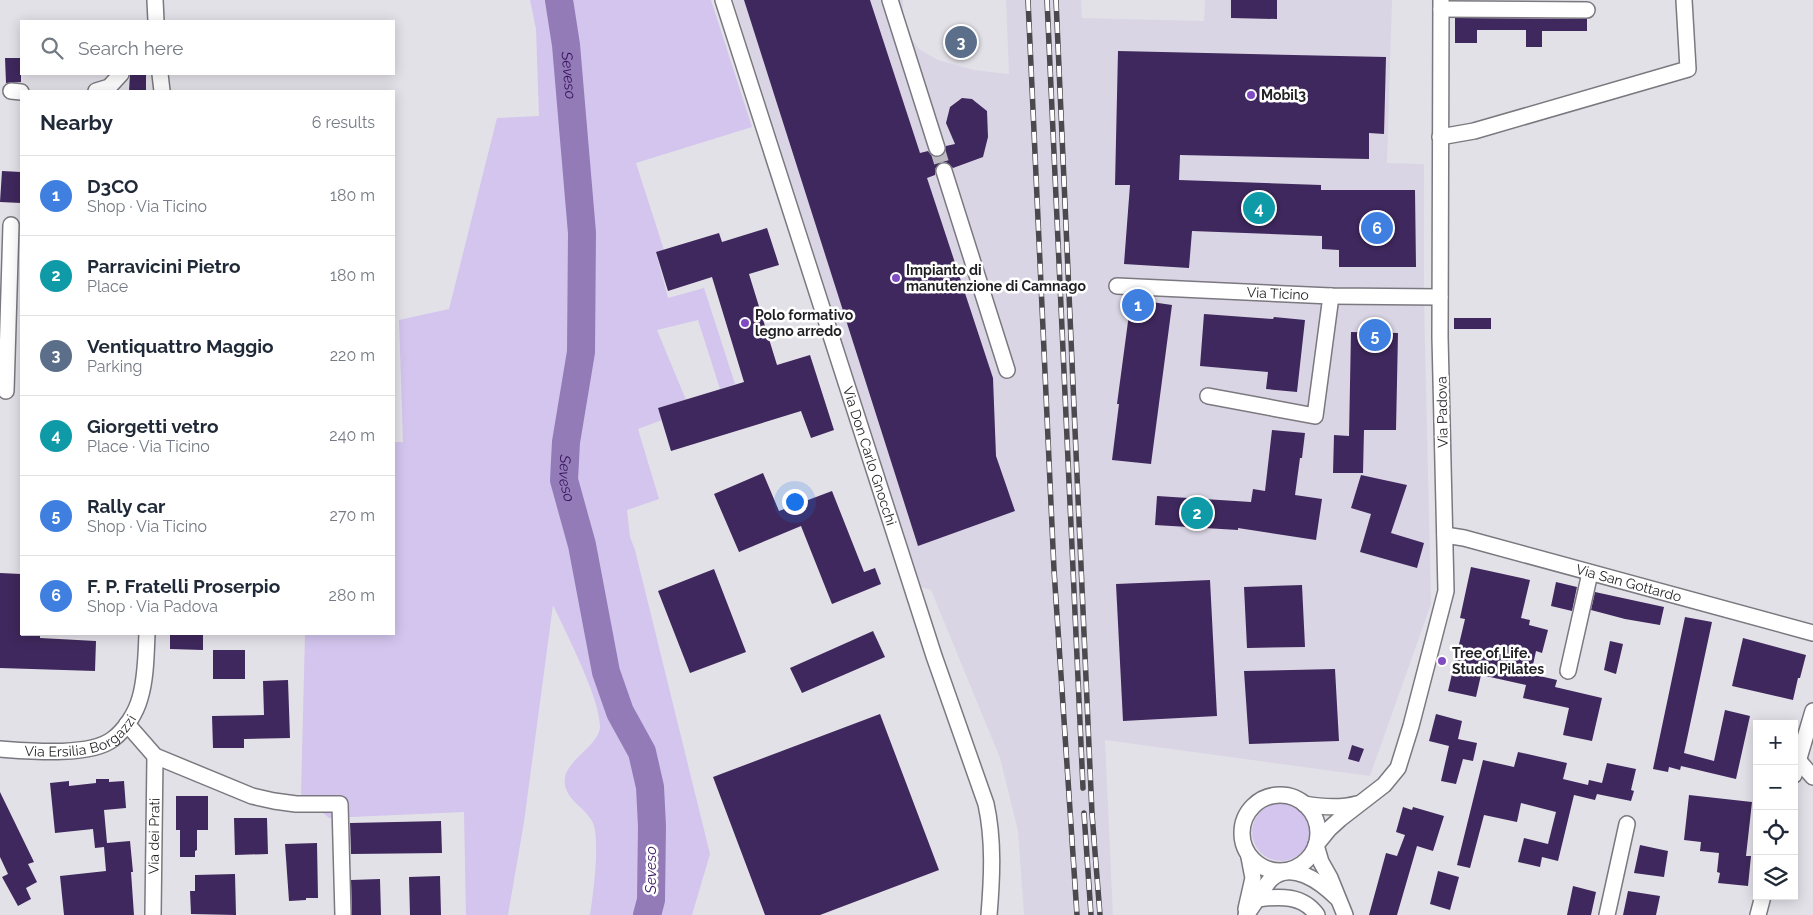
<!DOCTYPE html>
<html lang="en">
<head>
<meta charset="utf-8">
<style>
  :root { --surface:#fff; --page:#f2f2f3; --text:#1f2937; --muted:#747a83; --line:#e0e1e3; --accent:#804bc2 }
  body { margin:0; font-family:Raleway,sans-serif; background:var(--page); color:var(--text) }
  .controls { position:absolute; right:15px; bottom:15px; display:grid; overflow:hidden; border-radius:0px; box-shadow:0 2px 12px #0003 }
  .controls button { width:45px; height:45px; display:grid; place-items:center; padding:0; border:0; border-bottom:1px solid var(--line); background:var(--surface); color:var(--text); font:25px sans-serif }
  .you { position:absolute; left:794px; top:501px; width:18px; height:18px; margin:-12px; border:4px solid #fff; border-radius:50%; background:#1a73e8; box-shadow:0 0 0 8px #1a73e833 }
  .badge { display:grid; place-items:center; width:32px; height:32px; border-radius:50%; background:var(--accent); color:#fff; font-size:16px; font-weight:700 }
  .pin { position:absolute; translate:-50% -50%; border:2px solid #fff; box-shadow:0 1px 5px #0006 }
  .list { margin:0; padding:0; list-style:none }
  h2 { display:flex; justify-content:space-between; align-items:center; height:65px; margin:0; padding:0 20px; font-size:21px }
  h2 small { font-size:16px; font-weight:400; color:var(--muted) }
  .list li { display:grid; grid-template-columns:32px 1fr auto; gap:15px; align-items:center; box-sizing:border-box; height:80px; padding:0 20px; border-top:1px solid var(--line) }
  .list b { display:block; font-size:19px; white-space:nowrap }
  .list p { margin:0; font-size:16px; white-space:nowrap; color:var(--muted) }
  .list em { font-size:16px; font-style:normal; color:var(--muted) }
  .icon { flex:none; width:28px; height:28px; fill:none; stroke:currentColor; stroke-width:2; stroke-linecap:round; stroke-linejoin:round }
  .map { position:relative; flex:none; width:1813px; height:915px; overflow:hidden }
  .search { position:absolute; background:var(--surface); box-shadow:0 2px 12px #0003; left:20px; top:20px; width:375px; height:55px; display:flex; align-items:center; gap:12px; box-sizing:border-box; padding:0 18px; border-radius:0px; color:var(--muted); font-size:19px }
  .panel { position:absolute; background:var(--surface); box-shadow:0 2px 12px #0003; left:20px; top:90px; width:375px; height:545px; border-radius:0px }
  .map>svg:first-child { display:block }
</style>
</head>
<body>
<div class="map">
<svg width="1813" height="915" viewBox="0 0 1813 915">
  <rect width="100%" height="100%" fill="#e3e1e8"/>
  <path fill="#dad5e4" d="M733 0H903V14L909 35 919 49 938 60 974 70 1009 74 1006 0H1081L1082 18 1204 21 1205 0H1392L1387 163 1424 164V299L1431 604 1370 776 1105 740 1113 915H1024L1018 831 1000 758 931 590 921 587Z"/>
  <path fill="#d3c5ee" d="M530 0H711L752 127 636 163 664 250 656 253 668 298 704 288 735 384 720 389 698 320 657 330 686 400 658 408 662 420 638 429 659 499 627 510 630 537 635 550 710 854 692 915H590C593 897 601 836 592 821 585 808 568 801 565 785 561 763 592 751 599 732 607 711 564 629 553 605L524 822 508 915H466L464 812 329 818 301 794 305 634H394V442H403L399 320 449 309 497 118 539 116 536 29Z
    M1252 832a29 29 0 1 1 58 0a29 29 0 1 1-58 0Z"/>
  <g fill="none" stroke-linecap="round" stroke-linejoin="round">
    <path stroke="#937bb8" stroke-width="28" id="s1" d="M559 0 566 45 582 233 581 352 566 442 564 480 582 545 606 672 620 712 642 752 650 787 652 826 651 900 647 915"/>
  </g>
  <path fill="#3f285d" d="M744 0H870L920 153 928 151 931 155 939 157 944 154 946 146 955 144 946 123 950 107 962 98 972 99 987 111 988 137 983 157 953 168 946 162H941L935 169V175L927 178 993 378 996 456 1015 511 918 546Z
    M1231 0H1277V19L1231 18Z
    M1455 18 1587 19V31H1542V47H1526V30H1477V43H1455Z
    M1118 51 1386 57 1384 134 1369 133V159L1180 155 1179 180 1321 185V190H1415L1416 267H1339V250L1322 249V236L1192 231 1189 268 1124 264 1130 185H1115Z
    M5 58H21V82L6 83Z
    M130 74H146V91H129Z
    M2 171 21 172V203L0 202Z
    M767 228 779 265 749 274 777 365 810 355 834 430 811 438 801 411 671 451 658 408 744 382 712 277 668 291 656 252 719 233 722 242Z
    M1131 299 1172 305 1151 464 1112 460 1119 404H1117Z
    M1204 314 1273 319 1274 317 1305 320 1297 392 1266 389 1268 372 1200 366Z
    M1454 318H1491V329H1454Z
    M1351 332 1398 333 1396 430H1364L1363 473H1333L1334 435 1349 436Z
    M1272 430 1305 433 1302 458H1300L1295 495 1322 499 1316 540 1238 528V530L1155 525 1157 496 1251 502 1253 489 1265 491Z
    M763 473 779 511 832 491 864 572 875 568 881 584 832 604 801 526 739 552 714 494Z
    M1361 475 1407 485 1391 533 1424 543 1417 568 1360 552 1371 514 1351 508Z
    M1471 567 1530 580 1521 618 1530 620 1529 625 1548 630 1542 653 1536 651 1531 674 1557 680 1555 687 1602 698 1592 741 1563 735 1569 708 1523 698 1526 685 1481 675 1476 697 1448 691 1465 619 1460 618Z
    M714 569 746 652 690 673 658 591Z
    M0 573 21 574V636H40V638L96 641 95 671 0 668Z
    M1210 580 1217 716 1123 721 1116 584Z
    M1556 582 1577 587 1572 611 1551 606Z
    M1302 585 1305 647 1247 648 1244 587Z
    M1595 592 1664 607 1660 625 1625 619 1591 610Z
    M1685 617 1712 622 1684 753 1714 761 1725 710 1750 716 1736 779 1681 766 1680 770 1669 767 1668 772 1653 769Z
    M873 631 885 657 802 693 790 668Z
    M170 634H203V650L170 649Z
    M1743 638 1806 655 1800 678H1798L1793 700 1732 686Z
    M1610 641 1623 644 1616 674 1604 670Z
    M213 650H245V679H213Z
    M1335 669 1339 741 1249 744 1244 671Z
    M288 680 290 738 244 739V748H213L212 716 264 715 263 681Z
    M880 714 939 870 820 915H765L713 777Z
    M1436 714 1462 721 1458 739 1477 743 1473 761 1463 759 1456 784 1441 781 1449 746 1429 741Z
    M1352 745 1364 749 1359 762 1348 759Z
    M1518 752 1567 763 1563 779 1588 785 1589 780 1602 783 1607 763 1636 769 1631 790 1634 791 1631 801 1597 794 1595 800 1574 795 1558 861 1542 857 1540 867 1518 862 1524 838 1548 844 1556 812 1521 803 1517 822 1484 815 1470 868 1457 865 1483 760 1514 767Z
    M96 779H109V782L124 781 126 808 104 810 107 843 130 841 133 872H131L134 915H64L60 876 106 871 104 847 95 848 93 829 55 833 50 783 69 781V786L96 783Z
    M0 792 34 862 28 864 37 882 26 888 31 899 18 906 2 877 8 874 0 857Z
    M1689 795 1752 802 1746 856H1751L1748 886 1718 883 1720 873 1717 872 1719 853 1700 851 1701 842 1684 840Z
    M176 796H208V830H197V850L195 851V857H180V830H176Z
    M1403 807 1412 810 1413 807 1444 816 1433 851 1417 846 1397 915H1369L1386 853 1397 856 1405 835 1396 832Z
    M234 818H267L268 854 235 855Z
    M441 821 442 853 351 854 350 823Z
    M317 843 318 898H306V900L289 901 285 844Z
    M1640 845 1668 851 1664 877 1634 873Z
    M1438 871 1459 877 1450 910 1430 904Z
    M235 874 236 915 191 914 190 891H195V875Z
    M440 876 441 915H410L409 877Z
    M380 879 381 915H352L351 880Z
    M1573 886 1596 892 1591 915H1567Z
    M1628 891 1660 896 1656 915H1623Z"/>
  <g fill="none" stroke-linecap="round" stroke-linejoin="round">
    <path stroke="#bcbac0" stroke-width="15" stroke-dasharray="15 8" stroke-linecap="butt" d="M937 148 944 171"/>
    <defs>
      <g id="minor">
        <path d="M155 0 156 21"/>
        <path id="s2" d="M723 0 934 656 986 804C994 840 992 879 989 915"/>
        <path d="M890 0 937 148"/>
        <path d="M1441 9 1587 10"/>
        <path d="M160 74 162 91"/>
        <path d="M11 91 21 92"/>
        <path d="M96 91 109 87 121 74"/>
        <path d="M1440 137 1474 131 1688 69 1684 0"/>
        <path d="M944 171 1007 370"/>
        <path id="s3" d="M1117 286 1331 296 1440 297"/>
        <path d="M6 391 11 225"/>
        <path d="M1208 396 1315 416 1331 296"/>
        <path id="s4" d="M1445 535 1464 538 1813 633"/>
        <path d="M1568 671 1590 573"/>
        <path d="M127 724 155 756 252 796 274 801 296 804H340L343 915"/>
        <path id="s5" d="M0 749C28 751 90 757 113 739 125 730 136 713 140 698 146 678 146 655 147 634"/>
        <path d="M1798 760 1813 777"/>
        <path d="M1794 775 1813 711"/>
        <circle cx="1280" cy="833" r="38"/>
        <path d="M1304 804C1321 807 1339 809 1357 804"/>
        <path d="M1258 899C1280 896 1303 895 1317 915"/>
        <path d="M1246 909 1253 878 1249 857"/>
        <path id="s6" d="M153 915 155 756"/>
        <path d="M1246 915C1255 904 1261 891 1270 880 1290 859 1321 882 1337 898"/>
        <path d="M1345 915 1330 878 1321 862 1316 845 1329 829 1340 819 1384 785 1398 768 1411 726 1446 591 1440 337 1441 0"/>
        <path d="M1607 915 1627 824"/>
        <path d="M1758 915 1763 896"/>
      </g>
    </defs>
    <use href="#minor" stroke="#7b787f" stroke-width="18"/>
    <use href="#minor" stroke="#fff" stroke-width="15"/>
    <defs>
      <path id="rail" d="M1028 0 1054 570 1077 915
        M1047 0 1083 788
        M1056 0 1092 814 1100 915
        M1084 813 1091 915"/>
    </defs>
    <use href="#rail" stroke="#4b494d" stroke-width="5.5"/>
    <use href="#rail" stroke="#fff" stroke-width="4" stroke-dasharray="11" stroke-linecap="butt"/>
  </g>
  <g fill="#804bc2" stroke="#fff" stroke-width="2">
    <circle cx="1251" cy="95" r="5"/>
    <circle cx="896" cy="278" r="5"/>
    <circle cx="745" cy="323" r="5"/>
    <circle cx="1442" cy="661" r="5"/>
  </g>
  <g text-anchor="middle" stroke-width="5" stroke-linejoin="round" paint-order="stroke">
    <g font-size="14" font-weight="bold" fill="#201f22" stroke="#fff" text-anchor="start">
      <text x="1261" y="100">Mobil3</text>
      <text x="906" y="275">Impianto di<tspan x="906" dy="16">manutenzione di Camnago</tspan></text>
      <text x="755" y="320">Polo formativo<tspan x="755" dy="16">legno arredo</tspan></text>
      <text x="1452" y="658">Tree of Life.<tspan x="1452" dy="16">Studio Pilates</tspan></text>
    </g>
    <g font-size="14" fill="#201f22" stroke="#fff">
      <text dy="5" stroke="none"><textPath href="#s3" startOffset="161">Via Ticino</textPath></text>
      <text transform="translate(1442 412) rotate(-91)" y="5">Via Padova</text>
      <text dy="5" stroke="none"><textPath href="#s2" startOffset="479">Via Don Carlo Gnocchi</textPath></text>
      <text dy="5" stroke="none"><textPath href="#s4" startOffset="190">Via San Gottardo</textPath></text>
      <text dy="5" stroke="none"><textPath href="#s5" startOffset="85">Via Ersilia Borgazzi</textPath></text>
      <text dy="5" stroke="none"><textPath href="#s6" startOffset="79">Via dei Prati</textPath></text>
    </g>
    <g font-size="15" font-style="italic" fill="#38145e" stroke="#fff">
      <text dy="5" stroke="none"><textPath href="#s1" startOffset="76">Seveso</textPath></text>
      <text dy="5" stroke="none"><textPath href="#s1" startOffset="481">Seveso</textPath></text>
      <text transform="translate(651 870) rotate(-90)" y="5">Seveso</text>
    </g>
  </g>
</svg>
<div class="controls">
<button>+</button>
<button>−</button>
<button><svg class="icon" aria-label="locate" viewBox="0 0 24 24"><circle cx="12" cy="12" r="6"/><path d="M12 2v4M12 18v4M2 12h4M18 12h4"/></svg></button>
<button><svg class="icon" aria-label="layers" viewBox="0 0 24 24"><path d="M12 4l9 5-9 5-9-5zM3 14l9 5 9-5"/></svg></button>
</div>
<div class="you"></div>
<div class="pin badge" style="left:1138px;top:305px;background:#3f7fe0">1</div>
<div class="pin badge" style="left:1197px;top:513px;background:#0f9aa8">2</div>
<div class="pin badge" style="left:961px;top:42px;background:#5c6f8a">3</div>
<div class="pin badge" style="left:1259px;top:208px;background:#0f9aa8">4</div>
<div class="pin badge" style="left:1375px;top:335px;background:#3f7fe0">5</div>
<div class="pin badge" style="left:1377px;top:228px;background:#3f7fe0">6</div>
<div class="search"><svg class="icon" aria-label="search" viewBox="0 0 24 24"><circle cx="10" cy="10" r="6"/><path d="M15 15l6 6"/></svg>Search here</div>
<section class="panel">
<h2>Nearby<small>6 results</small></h2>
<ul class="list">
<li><span class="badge" style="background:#3f7fe0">1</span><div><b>D3CO</b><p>Shop · Via Ticino</p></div><em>180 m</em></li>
<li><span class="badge" style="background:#0f9aa8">2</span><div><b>Parravicini Pietro</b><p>Place</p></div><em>180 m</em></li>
<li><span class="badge" style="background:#5c6f8a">3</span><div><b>Ventiquattro Maggio</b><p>Parking</p></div><em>220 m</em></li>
<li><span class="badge" style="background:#0f9aa8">4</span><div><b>Giorgetti vetro</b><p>Place · Via Ticino</p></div><em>240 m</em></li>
<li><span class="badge" style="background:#3f7fe0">5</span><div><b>Rally car</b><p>Shop · Via Ticino</p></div><em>270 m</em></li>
<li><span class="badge" style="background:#3f7fe0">6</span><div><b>F. P. Fratelli Proserpio</b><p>Shop · Via Padova</p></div><em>280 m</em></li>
</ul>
</section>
</div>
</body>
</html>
